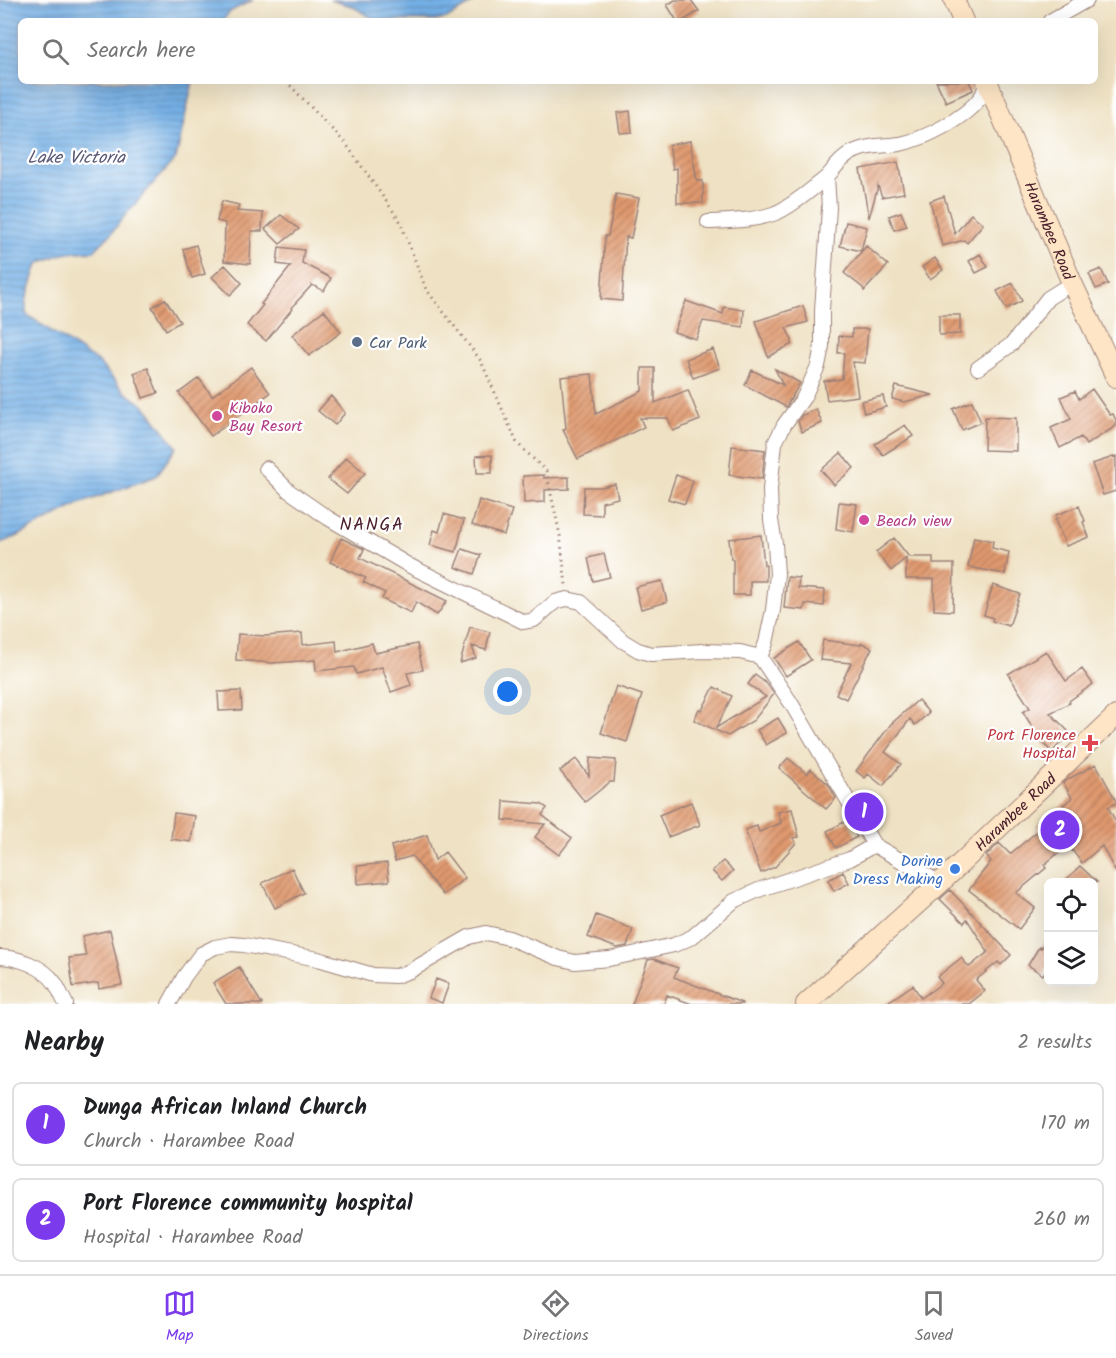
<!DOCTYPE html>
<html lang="en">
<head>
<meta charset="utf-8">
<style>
  :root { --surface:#fff; --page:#f2f2f2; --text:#202124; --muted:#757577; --line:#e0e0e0; --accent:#7c3aed }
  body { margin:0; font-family:Kalam,sans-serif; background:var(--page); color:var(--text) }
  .controls { position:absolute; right:18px; bottom:18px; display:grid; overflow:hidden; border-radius:9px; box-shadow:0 6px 24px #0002 }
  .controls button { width:54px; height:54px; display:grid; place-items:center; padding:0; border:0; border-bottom:2px solid var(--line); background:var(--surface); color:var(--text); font:30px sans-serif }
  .you { position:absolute; left:508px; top:692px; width:21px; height:21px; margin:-15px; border:4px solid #fff; border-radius:50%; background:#1a73e8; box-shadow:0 0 0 9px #1a73e833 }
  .badge { display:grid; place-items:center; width:39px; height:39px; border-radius:50%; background:var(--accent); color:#fff; font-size:20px; font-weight:700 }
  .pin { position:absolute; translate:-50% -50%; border:3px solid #fff; box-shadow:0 2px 6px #0006 }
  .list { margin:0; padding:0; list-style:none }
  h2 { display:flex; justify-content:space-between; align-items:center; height:78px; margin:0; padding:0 24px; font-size:26px }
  h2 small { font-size:20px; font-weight:400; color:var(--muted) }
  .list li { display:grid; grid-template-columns:39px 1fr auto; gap:18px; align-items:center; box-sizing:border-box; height:84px; margin:0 12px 12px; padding:0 12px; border:2px solid var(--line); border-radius:9px }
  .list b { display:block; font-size:22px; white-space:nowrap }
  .list p { margin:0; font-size:20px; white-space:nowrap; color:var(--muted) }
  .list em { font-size:20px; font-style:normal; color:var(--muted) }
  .icon { flex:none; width:33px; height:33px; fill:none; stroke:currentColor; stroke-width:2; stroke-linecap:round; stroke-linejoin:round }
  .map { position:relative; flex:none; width:1116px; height:1004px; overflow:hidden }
  .search { position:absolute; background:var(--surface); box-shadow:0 6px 24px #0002; left:18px; right:18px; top:18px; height:66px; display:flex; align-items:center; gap:15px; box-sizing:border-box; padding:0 21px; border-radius:9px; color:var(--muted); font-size:22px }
  .sheet { height:270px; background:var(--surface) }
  nav { display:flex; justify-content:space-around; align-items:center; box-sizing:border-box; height:84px; border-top:2px solid var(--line); background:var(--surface); font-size:16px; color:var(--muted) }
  nav a { display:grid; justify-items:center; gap:3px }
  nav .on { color:var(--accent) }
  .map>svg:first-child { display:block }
</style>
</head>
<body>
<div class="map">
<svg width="1116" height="1004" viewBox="0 0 1116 1004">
  <defs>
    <pattern id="water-rules" width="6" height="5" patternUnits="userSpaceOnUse" patternTransform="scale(1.5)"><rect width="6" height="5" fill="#75b0e6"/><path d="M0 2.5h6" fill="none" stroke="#628fbb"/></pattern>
    <pattern id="building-hatch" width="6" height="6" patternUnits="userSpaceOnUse" patternTransform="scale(1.5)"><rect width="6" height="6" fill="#df996e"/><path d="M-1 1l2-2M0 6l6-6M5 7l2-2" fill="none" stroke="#b77c5b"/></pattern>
  </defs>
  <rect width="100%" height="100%" fill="#fff"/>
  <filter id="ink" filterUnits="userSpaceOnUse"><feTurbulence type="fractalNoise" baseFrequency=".0167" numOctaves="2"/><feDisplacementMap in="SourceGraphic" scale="12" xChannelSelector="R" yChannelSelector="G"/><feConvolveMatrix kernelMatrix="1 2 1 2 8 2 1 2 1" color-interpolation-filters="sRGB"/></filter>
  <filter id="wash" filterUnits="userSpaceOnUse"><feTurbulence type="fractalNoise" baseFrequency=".008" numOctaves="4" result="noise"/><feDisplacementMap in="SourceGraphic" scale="24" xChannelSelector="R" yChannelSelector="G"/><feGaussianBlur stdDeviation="1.35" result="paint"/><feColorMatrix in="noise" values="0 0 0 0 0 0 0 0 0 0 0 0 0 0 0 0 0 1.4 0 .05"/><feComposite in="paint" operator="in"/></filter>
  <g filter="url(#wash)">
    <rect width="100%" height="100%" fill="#efe2c4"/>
    <path fill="url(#water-rules)" stroke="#606888" stroke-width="1.5" d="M0 0H253L231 11 222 21H21V81H193L176 158 126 214 110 235 94 251C71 252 59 253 38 264L26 301V314L99 363 125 392 145 406 177 447 156 476 79 504 16 537 0 543Z
      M330 0H478L448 18 436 21H377L352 6Z"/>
    <g id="blocks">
      <path fill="url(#building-hatch)" d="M675 0H691L699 11 683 21H677L667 5Z
        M936 81H969L973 90 946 102Z
        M630 111 632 132 620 133 617 113Z
        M690 141 697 181H703V203H677V168L673 169 669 145Z
        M898 162 904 193 882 197 878 186 869 218 860 169Z
        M616 194 639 198 631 238 626 237 622 301 601 299 605 236H608Z
        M944 196 955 234 971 214 983 224 967 243 964 240 942 246 930 201Z
        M222 201 239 205 237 211 263 213 262 231H251L250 264 224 261 225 223 217 221Z
        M901 212 907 226 894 230 889 216Z
        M281 215 299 229 280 244 265 229Z
        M846 222 867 227 861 251 840 246Z
        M196 245 205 274 192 278 183 249Z
        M866 246 888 265 864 291 863 288 844 273Z
        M279 247 304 250 302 263 331 278 324 291 312 285 291 308 292 309 266 341 247 325 263 305 261 304 291 266 277 264Z
        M980 254 988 267 976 273 969 261Z
        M935 258 943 270 930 279 922 267Z
        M225 265 242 283 230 295 212 277Z
        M1101 269 1108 284 1096 289 1089 274Z
        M1013 283 1022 301 1006 309 997 291Z
        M165 299 180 322 166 330 152 307Z
        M686 301 723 314 724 307 744 310 743 327 703 321 696 339 674 332Z
        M803 306 808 322 786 328 792 340V344L768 357 756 321Z
        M324 310 341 332 309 356 292 335Z
        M939 315H960V334L939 335Z
        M852 329H868L865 363 853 362 858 396 827 400 824 381 842 379 844 353H838L839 336 852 337Z
        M713 349 720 368 693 378 686 359Z
        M251 367 270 393 211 436 179 393 199 378 212 396Z
        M148 368 158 393 143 398 134 373Z
        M642 368H655V403L688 390 700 420 673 431 668 418H640L644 427 578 459 563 430 566 428 561 377 592 374 596 414 642 391Z
        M775 369 800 383 786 407 745 385 752 370 783 385Z
        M896 386 933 395 904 402 892 399Z
        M1092 389 1110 415 1113 414 1116 420V426L1086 445 1081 437 1060 448 1051 428 1071 419 1061 397 1075 391 1079 399Z
        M331 396 345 413 335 425 318 411Z
        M883 396 886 407 864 413 861 401Z
        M972 401 981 422 962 430 953 409Z
        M816 409 822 423 802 432 798 422 802 415Z
        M985 417 1016 418V451L984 450Z
        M905 425 913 436 883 455 875 444Z
        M732 446 765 450 762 479 729 475Z
        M841 453 854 468 834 485 821 470Z
        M492 455V473H477L476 456Z
        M1116 456V491L1103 495 1092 464Z
        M346 457 365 473 347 494 328 479Z
        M544 475V478L569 477V489L545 490V502L524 503 523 476Z
        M676 475 693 481 685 504 668 499Z
        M615 484 618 498 602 502V515L583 514 584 487H601Z
        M479 500 512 510 504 535 472 525Z
        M839 502 857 504 853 532 836 529Z
        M1079 506 1085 521 1083 522 1089 537 1066 546 1055 520 1057 519 1056 515Z
        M444 514 464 520 456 552 430 545 434 530 439 532Z
        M761 535 764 565H766V581H750V595H733V559H731L729 539Z
        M974 537 993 541 992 548 1009 552 1005 574 968 567Z
        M341 538 364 549 360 558 447 601 437 615 416 602 411 613 382 599 385 593 363 582 366 578 330 562Z
        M894 538 909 557H933V564H954L953 611 934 610V579H906V558L891 571 876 552Z
        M462 549 481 555 474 574 455 567Z
        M604 554 610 577 593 581 588 558Z
        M787 577 799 578 798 588 825 590 824 606 805 604 804 610 784 608Z
        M662 581 667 602 641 609 635 587Z
        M993 585 1020 594 1009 626 992 621 993 618 984 615Z
        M470 627 490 632 486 650 472 646 476 658 460 663Z
        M302 633 303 645 336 641 337 652 372 643 375 653 417 644 423 670 407 673 411 685 391 692 382 667 356 674 354 667 316 671 315 660 273 663 236 660 238 634 265 636Z
        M823 640 860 645 862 643 872 648 846 699 836 694 851 663 820 660Z
        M799 642 811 660 786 676 774 658Z
        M1046 651 1066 681 1082 669 1093 684 1069 701 1070 703 1050 713 1070 733 1052 752 1041 741 1023 712 1030 708 1008 674Z
        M755 675 767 684 774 694 754 720 728 736 694 720 699 709 702 710 714 687 732 696 716 728 766 697 748 684Z
        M616 686 642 695 627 742 601 733Z
        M241 691 242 710 219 711 218 692Z
        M918 700 929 713 915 725 910 719 885 752 901 764 883 786 868 774 865 778 856 771 891 724Z
        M778 718 787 733 766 745 757 730Z
        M590 758 616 760 614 782H610L585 802 560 771 576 759 589 776Z
        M788 758 807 774 811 769 828 784 836 798 826 809 779 768Z
        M1096 764 1116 801V803L1108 807 1116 822V873L1102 846 1082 863 1068 845 1044 865 1046 868 1016 893 1035 908 1019 929 969 890 991 861 986 856 999 843 1010 854 1040 829 1037 826 1072 798 1063 782Z
        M504 801 541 804 547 808 542 815 572 838 559 855 535 837 545 824 503 820Z
        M691 802 700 825 668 837 659 815Z
        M792 809 799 837 793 838 796 843 775 867 761 873 745 830 757 826 759 832 781 823 778 812Z
        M174 813 195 816 191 842 171 839Z
        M848 820 857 837 836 848 827 831Z
        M427 835 435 860 445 852 465 878 443 895 412 856 395 861 391 846Z
        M723 861 733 871 722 881 712 871Z
        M387 863 389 881 358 884 357 866Z
        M1080 866 1097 882H1064Z
        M292 868 304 893 275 908 262 883Z
        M843 872 849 883 834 891 828 880Z
        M950 890 1011 955 1001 965 998 962 976 980 985 991 969 1004H885L913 985 921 998 942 983 937 977 961 958 969 967 988 952 967 919 964 923 940 899Z
        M596 915 633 929 627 946 617 948 588 937Z
        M110 930 122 985 99 989 98 983 73 987 69 958 86 956 82 936Z
        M1048 938V967L1043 975 1028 965 1039 947 1041 948Z
        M654 959 678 968 674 977 742 1003V1004H692L667 995 664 1004H632L648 960Z
        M239 967 262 1004H226L213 983Z
        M436 979 449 984 442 1003 429 998Z"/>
    </g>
  </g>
  <g filter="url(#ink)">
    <use href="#blocks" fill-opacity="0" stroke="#9c8078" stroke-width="1.5"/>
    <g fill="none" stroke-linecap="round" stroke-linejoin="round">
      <defs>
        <path id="street" d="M1050 21 1087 0
          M708 222C729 221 752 221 773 214 789 209 813 188 827 177
          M978 368 1012 344 1048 298 1072 283
          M266 468 289 491 328 518 410 566 524 622 534 620 555 602 567 599 581 602 623 641 638 650 651 654 703 651 740 652 760 657 791 703 874 845 940 883
          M760 657 766 643 773 610 777 574 775 544 771 520 770 489 775 443 784 425 804 397 818 366 822 346V310L829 208 827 177C836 166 844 155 858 150 871 145 886 146 900 144 925 139 965 118 980 98 984 94 985 87 987 81
          M0 957C19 958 43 966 55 983 59 989 62 997 66 1004
          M169 1004 184 977 201 954 215 947 231 944 244 945 318 959 373 975 396 976 410 971 469 937 486 933 509 938 558 958 575 962 609 959 642 952 674 945 692 937 734 901 761 889 850 859 874 845"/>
        <g id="secondary">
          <path d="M954 0 963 21"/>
          <path id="s1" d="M987 81 1072 283 1116 377"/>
          <path id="s2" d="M806 1004 940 883 1116 716"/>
        </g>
      </defs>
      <use href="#street" stroke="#9c8078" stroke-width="16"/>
      <use href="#secondary" stroke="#9c8078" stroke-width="22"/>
      <path stroke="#9c8078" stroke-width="3" stroke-dasharray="1.5 4.5" stroke-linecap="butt" d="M286 81 346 144 400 221 426 289 481 361 517 443 546 471 560 535 566 585"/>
      <use href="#street" stroke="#fff" stroke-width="14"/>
      <use href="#secondary" stroke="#fee5c5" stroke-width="20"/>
    </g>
  </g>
  <circle fill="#5c6f8a" stroke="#fff" stroke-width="2" cx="357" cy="342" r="6"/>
  <g fill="#d1479c" stroke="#fff" stroke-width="2">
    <circle cx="217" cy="416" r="6"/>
    <circle cx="864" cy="520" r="6"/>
  </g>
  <path fill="#e0444e" stroke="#fff" stroke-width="2" d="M1087 734h6v6h6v6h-6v6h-6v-6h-6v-6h6z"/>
  <circle fill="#3f7fe0" stroke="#fff" stroke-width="2" cx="955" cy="869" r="6"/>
  <g text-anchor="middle" stroke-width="4.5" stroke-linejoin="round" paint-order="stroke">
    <g font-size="16" fill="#4a1f2b" stroke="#fff">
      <text dy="6" stroke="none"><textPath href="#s1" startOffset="162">Harambee Road</textPath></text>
      <text dy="6" stroke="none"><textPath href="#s2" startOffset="284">Harambee Road</textPath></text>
    </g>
    <g font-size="16" fill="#4e5e75" stroke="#fff" text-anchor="start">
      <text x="369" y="348">Car Park</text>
    </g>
    <g font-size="16" fill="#b23c85" stroke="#fff" text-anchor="start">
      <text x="229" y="413">Kiboko<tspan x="229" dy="18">Bay Resort</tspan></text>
      <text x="876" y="526">Beach view</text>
    </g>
    <g font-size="16" fill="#be3a42" stroke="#fff" text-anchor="end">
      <text x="1076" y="740">Port Florence<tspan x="1076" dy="18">Hospital</tspan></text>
    </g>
    <g font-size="16" fill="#366cbe" stroke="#fff" text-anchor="end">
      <text x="943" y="866">Dorine<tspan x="943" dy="18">Dress Making</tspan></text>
    </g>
    <g font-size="18" font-style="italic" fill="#5b5976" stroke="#fff">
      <text x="76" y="163">Lake Victoria</text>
    </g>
    <g font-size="18" letter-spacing="1.5" fill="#4a1f2b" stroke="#fff">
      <text x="372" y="530">NANGA</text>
    </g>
  </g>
</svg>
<div class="controls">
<button><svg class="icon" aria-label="locate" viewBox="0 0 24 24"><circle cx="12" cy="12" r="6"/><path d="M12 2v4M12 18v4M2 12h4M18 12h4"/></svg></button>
<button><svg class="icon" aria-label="layers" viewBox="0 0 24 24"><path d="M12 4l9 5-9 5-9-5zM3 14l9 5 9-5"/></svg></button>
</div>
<div class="you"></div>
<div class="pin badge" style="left:864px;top:812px">1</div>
<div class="pin badge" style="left:1060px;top:830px">2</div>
<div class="search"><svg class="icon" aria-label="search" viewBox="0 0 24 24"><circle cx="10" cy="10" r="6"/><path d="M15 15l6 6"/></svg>Search here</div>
</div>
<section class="sheet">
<h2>Nearby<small>2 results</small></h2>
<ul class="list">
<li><span class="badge">1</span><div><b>Dunga African Inland Church</b><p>Church · Harambee Road</p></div><em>170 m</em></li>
<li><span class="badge">2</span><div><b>Port Florence community hospital</b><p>Hospital · Harambee Road</p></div><em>260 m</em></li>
</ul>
</section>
<nav>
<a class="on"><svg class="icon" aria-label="map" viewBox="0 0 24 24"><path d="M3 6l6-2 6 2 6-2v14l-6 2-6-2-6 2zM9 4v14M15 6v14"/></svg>Map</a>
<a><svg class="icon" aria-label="directions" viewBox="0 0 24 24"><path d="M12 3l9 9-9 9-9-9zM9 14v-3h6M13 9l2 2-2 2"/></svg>Directions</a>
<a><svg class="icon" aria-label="saved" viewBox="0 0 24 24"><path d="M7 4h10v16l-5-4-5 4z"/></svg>Saved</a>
</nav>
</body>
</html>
